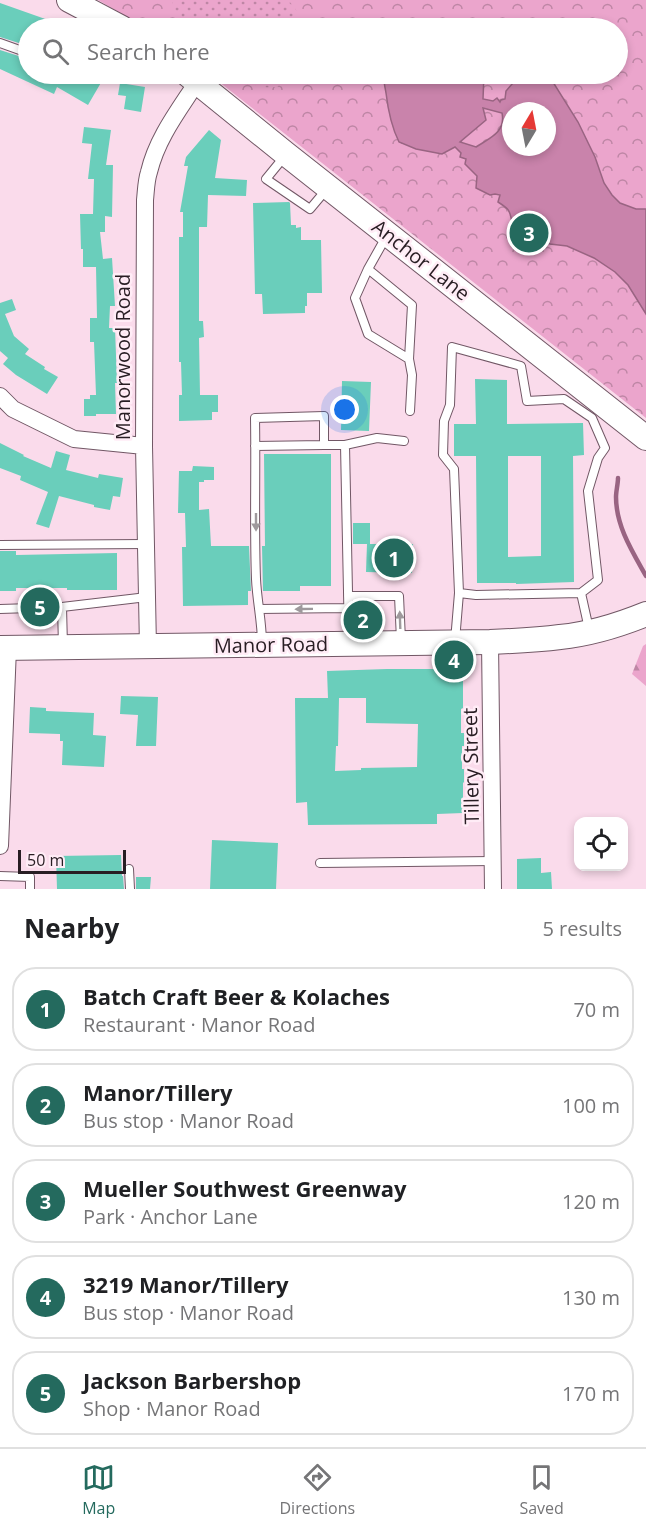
<!DOCTYPE html>
<html lang="en">
<head>
<meta charset="utf-8">
<style>
  :root { --surface:#fff; --page:#f6f6f6; --text:#202124; --muted:#757577; --line:#e0e0e0; --accent:#246a5e }
  body { margin:0; font-family:"Open Sans",sans-serif; background:var(--page); color:var(--text) }
  .controls { position:absolute; right:18px; bottom:18px; display:grid; overflow:hidden; border-radius:12px; box-shadow:0 3px 9px #0003 }
  .controls button { width:54px; height:54px; display:grid; place-items:center; padding:0; border:0; border-bottom:2px solid var(--line); background:var(--surface); color:var(--text); font:30px sans-serif }
  .compass { position:absolute; left:502px; top:102px; width:54px; height:54px; border-radius:50%; background:var(--surface); box-shadow:0 3px 9px #0003; rotate:10deg }
  .scale { position:absolute; left:18px; bottom:15px; width:108px; box-sizing:border-box; padding-left:6px; border:3px solid #281d23; border-top:0; font-size:16px; line-height:21px; white-space:nowrap; color:#281d23; -webkit-text-stroke:4px #ffecf6; paint-order:stroke }
  .you { position:absolute; left:345px; top:410px; width:21px; height:21px; margin:-15px; border:4px solid #fff; border-radius:50%; background:#1a73e8; box-shadow:0 0 0 9px #1a73e833 }
  .badge { display:grid; place-items:center; width:39px; height:39px; border-radius:50%; background:var(--accent); color:#fff; font-size:20px; font-weight:700 }
  .pin { position:absolute; translate:-50% -50%; border:3px solid #fff; box-shadow:0 2px 6px #0006 }
  .list { margin:0; padding:0; list-style:none }
  h2 { display:flex; justify-content:space-between; align-items:center; height:78px; margin:0; padding:0 24px; font-size:26px }
  h2 small { font-size:20px; font-weight:400; color:var(--muted) }
  .list li { display:grid; grid-template-columns:39px 1fr auto; gap:18px; align-items:center; box-sizing:border-box; height:84px; margin:0 12px 12px; padding:0 12px; border:2px solid var(--line); border-radius:24px }
  .list b { display:block; font-size:22px; white-space:nowrap }
  .list p { margin:0; font-size:20px; white-space:nowrap; color:var(--muted) }
  .list em { font-size:20px; font-style:normal; color:var(--muted) }
  .icon { flex:none; width:33px; height:33px; fill:none; stroke:currentColor; stroke-width:2; stroke-linecap:round; stroke-linejoin:round }
  .map { position:relative; flex:none; width:646px; height:889px; overflow:hidden }
  .search { position:absolute; background:var(--surface); box-shadow:0 3px 9px #0003; left:18px; right:18px; top:18px; height:66px; display:flex; align-items:center; gap:15px; box-sizing:border-box; padding:0 21px; border-radius:33px; color:var(--muted); font-size:22px }
  .sheet { height:558px; background:var(--surface) }
  nav { display:flex; justify-content:space-around; align-items:center; box-sizing:border-box; height:84px; border-top:2px solid var(--line); background:var(--surface); font-size:16px; color:var(--muted) }
  nav a { display:grid; justify-items:center; gap:3px }
  nav .on { color:var(--accent) }
  .map>svg:first-child { display:block }
</style>
</head>
<body>
<div class="map">
<svg width="646" height="889" viewBox="0 0 646 889">
  <defs>
    <pattern id="forest-firs" width="22" height="20" patternUnits="userSpaceOnUse" patternTransform="scale(1.5)"><rect width="22" height="20" fill="#eba5cc"/><path d="M5 1l3.5 6h-7zM16 11l3.5 6h-7z" fill="#be86a5"/></pattern>
    <pattern id="park-crowns" width="20" height="18" patternUnits="userSpaceOnUse" patternTransform="scale(1.5)"><rect width="20" height="18" fill="#eba5cc"/><path d="M2 6a3 3 0 1 1 6 0M12 15a3 3 0 1 1 6 0" fill="none" stroke="#be86a5"/></pattern>
    <pattern id="garden-dots" width="8" height="8" patternUnits="userSpaceOnUse" patternTransform="scale(1.5)"><rect width="8" height="8" fill="#eba5cc"/><path d="M2 2h.1M6 6h.1" fill="none" stroke="#be86a5" stroke-width="1.8" stroke-linecap="round"/></pattern>
  </defs>
  <rect width="100%" height="100%" fill="#fadbeb"/>
  <path fill="url(#forest-firs)" d="M646 644V686L632 674 643 646Z"/>
  <path fill="url(#park-crowns)" fill-rule="evenodd" d="M98 0H646V418L209 74H618V28H146ZM511 111H547V147H511Z"/>
  <path fill="url(#garden-dots)" d="M172 0H288L295 8 306 28H182L175 15Z
    M228 74H305C282 95 253 88 228 74Z"/>
  <path fill="#c983ab" stroke="#996482" stroke-width="1.5" fill-rule="evenodd" d="M384 74H484L483 99 493 101 497 98 500 102 501 100 505 99 506 91 520 75 535 77 548 82H553L578 122 595 157 604 183 612 195 620 203 636 209H646V314L628 285 615 272 594 258 567 246 550 244 536 239 531 240C525 234 521 228 513 226 509 211 512 211 498 202L500 195 495 194 490 195 476 188 477 176 465 164 466 159 460 157 461 153 455 147 442 154 416 149 399 142C391 126 388 110 386 93 385 86 383 81 384 74ZM483 108 502 113C506 132 490 138 476 147L460 142 486 120ZM511 111H547V147H511Z"/>
  <g fill="none" stroke-linecap="round" stroke-linejoin="round">
    <path stroke="#996482" stroke-width="4.5" d="M618 478C618 484 616 491 616 497 616 526 632 551 646 576"/>
  </g>
  <path fill="#6acebb" fill-rule="evenodd" d="M0 3 68 27V28H28V46L0 37Z
    M0 50 28 59V74H52L75 84 81 74H106L88 105 57 87 54 94 0 69Z
    M120 83 145 87 141 112 124 109 126 96 118 95Z
    M84 127 111 130 106 165H113L112 217 105 216V232H100L103 259 112 258 115 306H110L109 328H115L117 383H115L116 414H96V416H84V399H90V395H96L94 342H90V318H97L96 267H83V249H81L80 214H93L94 179H88L92 144 82 143Z
    M209 130 221 140 215 178 247 180 246 196 208 195 207 227H199V321H203L204 337 199 338 200 395H218V412H212V420L179 421V395H182L181 362H179V237H183V212H180L188 166H184L186 157Z
    M289 202 290 203 291 225H296V228L301 227V240H321L322 293H307V306H305V313L263 314 262 294H255L253 203Z
    M12 299 16 310 5 314 14 336 29 349 25 354 45 367 44 369 58 377 47 394 16 375 3 364 8 358 0 351V303Z
    M475 379 507 380V424L583 423 584 455 573 456 574 582 516 584V583H477L476 456H454V424H476ZM508 456H541V556L508 557Z
    M342 381 371 382 369 431 341 430Z
    M0 443 24 455 23 456 51 468 56 451 70 455 66 470 98 478 99 474 123 478 120 497 113 496 110 510 94 507V505L59 496 49 528 36 524 48 492 20 480 21 476 0 468Z
    M264 454H331V586H300V591H263L262 546H265Z
    M193 466 214 467V480H204V482H199V510L209 509 211 546H249L251 591H248V605L183 606 182 547H186L185 513H178L179 471H192Z
    M353 523H370V544H413L412 573 366 572 367 544H353Z
    M0 551H16V555L117 553V590H67V588H16V591H0Z
    M387 669H463V708L461 709V733H464V746H462V769H464V783L463 782V813L437 814V824L308 825 307 802 296 803 295 698H328L327 671ZM339 698H366V723L418 724 417 767 361 768V770L335 771 336 746H338Z
    M121 696 158 697 156 746H136L138 715 120 714Z
    M30 707 46 708V711L94 713 93 735 106 736 104 767 62 765 63 741H60V734L29 733Z
    M212 840 278 843 276 889H210Z
    M121 855 122 876H123L124 889H57L56 856Z
    M541 858V873L551 872 552 889H517V859Z
    M136 877H151L150 889H136Z"/>
  <g fill="none" stroke-linecap="round" stroke-linejoin="round">
    <defs>
      <path id="lane" d="M0 43 28 53
        M284 157 266 179 310 209 326 190
        M368 269 355 298 368 334 409 359 412 305 368 269 386 237
        M409 359 412 375 410 411
        M255 446 324 445
        M0 545 146 544
        M459 593 476 595 581 593 589 629
        M348 596H399L401 640
        M62 607 63 646
        M0 609 62 607 147 597
        M259 609 348 608
        M349 641 345 445 377 438 404 441
        M455 641 459 593 454 469 443 455 444 421 450 405 452 347 521 366 527 401 564 399 592 418 605 448 598 458 588 491 598 580 581 593
        M262 643C262 622 257 601 256 579 254 526 256 472 255 418L324 416V445H345
        M320 863 493 861
        M129 869 130 889
        M0 876 30 877V889"/>
      <path id="street" d="M0 396 13 409 74 439 144 446
        M490 642 493 889
        M148 647 144 446 145 200C146 191 146 181 149 172 157 138 179 110 197 82
        M0 846 8 648"/>
      <path id="secondary" d="M69 0 122 28
        M187 74 286 154 646 438
        M0 648 490 642C514 641 537 640 560 637 589 634 619 625 646 614"/>
    </defs>
    <use href="#lane" stroke="#715765" stroke-width="10"/>
    <use href="#street" stroke="#715765" stroke-width="18"/>
    <use href="#secondary" stroke="#715765" stroke-width="26"/>
    <use href="#lane" stroke="#fff" stroke-width="8"/>
    <use href="#street" stroke="#fff" stroke-width="16"/>
    <use href="#secondary" stroke="#fff" stroke-width="24"/>
  </g>
  <defs><path id="oneway-solid" d="M-6-.8H1V-3.2L6.5 0L1 3.2V.8H-6Z" transform="scale(1.5)"/></defs>
  <g fill="#9e999c">
    <use href="#oneway-solid" transform="translate(256 522) rotate(90)"/>
    <use href="#oneway-solid" transform="translate(304 609) rotate(179)"/>
    <use href="#oneway-solid" transform="translate(400 620) rotate(-92)"/>
  </g>
  <g text-anchor="middle" stroke-width="5" stroke-linejoin="round" paint-order="stroke">
    <g font-size="20" fill="#281d23" stroke="#ffecf6">
      <text transform="translate(421 260) rotate(38)" y="7">Anchor Lane</text>
      <text transform="translate(123 357) rotate(-90)" y="7">Manorwood Road</text>
      <text transform="translate(271 645) rotate(-1)" y="7">Manor Road</text>
      <text transform="translate(471 766) rotate(-91)" y="7">Tillery Street</text>
    </g>
  </g>
</svg>
<div class="controls">
<button><svg class="icon" aria-label="locate" viewBox="0 0 24 24"><circle cx="12" cy="12" r="6"/><path d="M12 2v4M12 18v4M2 12h4M18 12h4"/></svg></button>
</div>
<svg class="compass" viewBox="-18 -18 36 36"><path d="M0-13l5 13h-10z" fill="#e53935"/><path d="M0 13l5-13h-10z" fill="#757577"/></svg>
<div class="scale">50 m</div>
<div class="you"></div>
<div class="pin badge" style="left:394px;top:558px">1</div>
<div class="pin badge" style="left:363px;top:620px">2</div>
<div class="pin badge" style="left:529px;top:233px">3</div>
<div class="pin badge" style="left:454px;top:660px">4</div>
<div class="pin badge" style="left:40px;top:607px">5</div>
<div class="search"><svg class="icon" aria-label="search" viewBox="0 0 24 24"><circle cx="10" cy="10" r="6"/><path d="M15 15l6 6"/></svg>Search here</div>
</div>
<section class="sheet">
<h2>Nearby<small>5 results</small></h2>
<ul class="list">
<li><span class="badge">1</span><div><b>Batch Craft Beer &amp; Kolaches</b><p>Restaurant · Manor Road</p></div><em>70 m</em></li>
<li><span class="badge">2</span><div><b>Manor/Tillery</b><p>Bus stop · Manor Road</p></div><em>100 m</em></li>
<li><span class="badge">3</span><div><b>Mueller Southwest Greenway</b><p>Park · Anchor Lane</p></div><em>120 m</em></li>
<li><span class="badge">4</span><div><b>3219 Manor/Tillery</b><p>Bus stop · Manor Road</p></div><em>130 m</em></li>
<li><span class="badge">5</span><div><b>Jackson Barbershop</b><p>Shop · Manor Road</p></div><em>170 m</em></li>
</ul>
</section>
<nav>
<a class="on"><svg class="icon" aria-label="map" viewBox="0 0 24 24"><path d="M3 6l6-2 6 2 6-2v14l-6 2-6-2-6 2zM9 4v14M15 6v14"/></svg>Map</a>
<a><svg class="icon" aria-label="directions" viewBox="0 0 24 24"><path d="M12 3l9 9-9 9-9-9zM9 14v-3h6M13 9l2 2-2 2"/></svg>Directions</a>
<a><svg class="icon" aria-label="saved" viewBox="0 0 24 24"><path d="M7 4h10v16l-5-4-5 4z"/></svg>Saved</a>
</nav>
</body>
</html>
